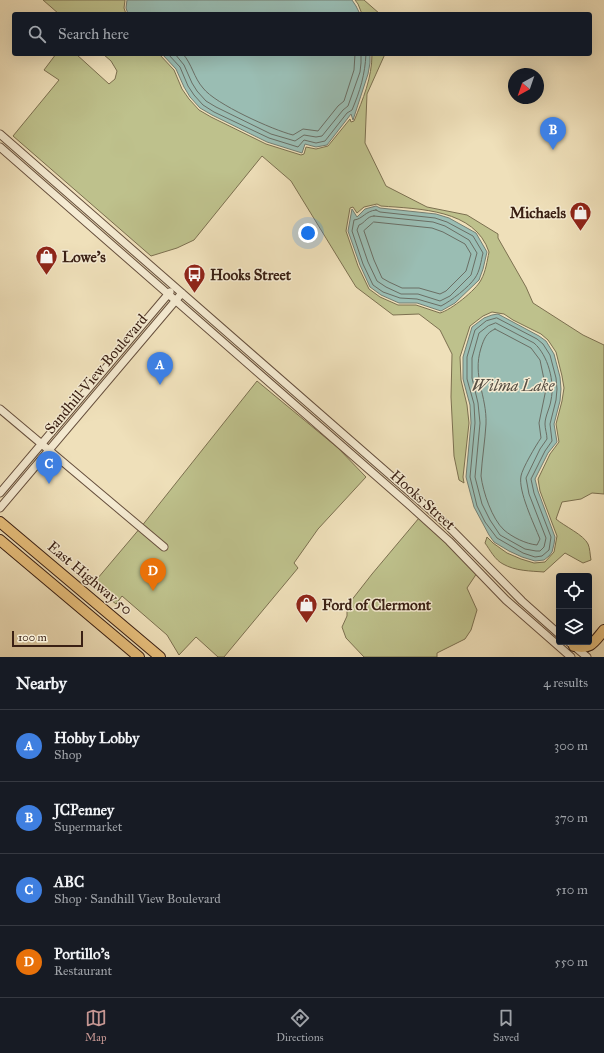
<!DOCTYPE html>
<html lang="en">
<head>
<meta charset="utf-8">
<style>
  :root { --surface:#171b24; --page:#242831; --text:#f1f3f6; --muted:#9ea1a6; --line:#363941; --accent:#c59692 }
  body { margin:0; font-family:"IM FELL Great Primer",serif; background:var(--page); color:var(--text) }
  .controls { position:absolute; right:12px; bottom:12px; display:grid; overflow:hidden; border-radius:4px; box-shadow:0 4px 16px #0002 }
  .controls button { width:36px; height:36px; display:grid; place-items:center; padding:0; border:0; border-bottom:1px solid var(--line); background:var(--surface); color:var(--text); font:20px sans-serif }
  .compass { position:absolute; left:508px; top:68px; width:36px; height:36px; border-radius:50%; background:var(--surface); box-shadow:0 4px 16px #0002; rotate:220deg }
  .scale { position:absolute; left:12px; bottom:10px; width:71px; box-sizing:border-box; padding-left:4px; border:2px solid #3a2014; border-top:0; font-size:11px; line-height:14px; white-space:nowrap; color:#3a2014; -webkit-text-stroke:3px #f5ebd2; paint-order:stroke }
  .you { position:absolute; left:308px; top:233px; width:14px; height:14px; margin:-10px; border:3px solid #fff; border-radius:50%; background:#1a73e8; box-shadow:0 0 0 6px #1a73e833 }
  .badge { display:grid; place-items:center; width:26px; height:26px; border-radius:50%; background:var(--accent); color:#fff; font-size:13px; font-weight:700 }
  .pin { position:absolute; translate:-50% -33px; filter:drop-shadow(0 1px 2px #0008) }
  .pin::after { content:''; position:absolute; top:21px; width:14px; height:12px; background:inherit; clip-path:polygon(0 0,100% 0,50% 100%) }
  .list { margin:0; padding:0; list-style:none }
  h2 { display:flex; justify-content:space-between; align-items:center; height:52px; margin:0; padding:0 16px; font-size:17px }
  h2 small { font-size:13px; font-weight:400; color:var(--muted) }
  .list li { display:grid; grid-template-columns:26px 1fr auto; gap:12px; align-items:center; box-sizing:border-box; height:72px; padding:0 16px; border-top:1px solid var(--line) }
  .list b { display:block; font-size:15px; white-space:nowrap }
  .list p { margin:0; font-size:13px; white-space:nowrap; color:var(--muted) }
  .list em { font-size:13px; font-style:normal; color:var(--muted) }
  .icon { flex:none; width:22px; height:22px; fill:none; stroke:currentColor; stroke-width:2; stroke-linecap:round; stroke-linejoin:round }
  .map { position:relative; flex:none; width:604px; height:657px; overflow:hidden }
  .search { position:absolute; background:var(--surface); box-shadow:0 4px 16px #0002; left:12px; right:12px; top:12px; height:44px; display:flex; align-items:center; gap:10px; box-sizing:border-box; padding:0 14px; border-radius:4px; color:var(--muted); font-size:15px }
  .sheet { height:340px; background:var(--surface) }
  nav { display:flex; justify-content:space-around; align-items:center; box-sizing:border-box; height:56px; border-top:1px solid var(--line); background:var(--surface); font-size:11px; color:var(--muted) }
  nav a { display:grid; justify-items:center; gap:2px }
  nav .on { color:var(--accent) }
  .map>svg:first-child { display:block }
</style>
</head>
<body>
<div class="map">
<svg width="604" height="657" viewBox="0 0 604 657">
  <rect width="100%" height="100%" fill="#efe0ba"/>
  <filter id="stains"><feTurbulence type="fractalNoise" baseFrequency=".005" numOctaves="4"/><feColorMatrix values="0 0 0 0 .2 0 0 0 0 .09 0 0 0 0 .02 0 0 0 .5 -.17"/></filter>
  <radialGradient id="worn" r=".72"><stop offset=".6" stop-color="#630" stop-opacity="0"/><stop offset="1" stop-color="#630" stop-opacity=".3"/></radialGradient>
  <path fill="#bec18c" stroke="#7c7050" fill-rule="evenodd" d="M43 0H125L124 8 126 14H59Z
    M355 0H364L380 14H362L358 4Z
    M56 54H76L109 84 115 79 117 71 111 61 103 54H159L174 70 182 89 189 99 199 110 211 117 266 144 301 155 304 154 306 147 316 149 328 146 350 119 351 122 354 121C363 99 372 78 372 54H385L367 94 365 143 386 186 427 207 467 215 498 234V238L526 287 533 303 583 335 604 345V494L592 493 581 499 562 502 556 519C564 526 584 535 588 544 590 548 590 555 591 560L583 563 565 553 544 572C531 571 515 571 503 564 495 560 490 550 485 543L487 537 493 543 507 553 521 559 534 563 545 562 554 552 557 536 540 491 538 479 550 454 559 442 556 424 562 401 564 388 562 376 556 352 548 340 541 334 513 320 504 314 492 312 483 316 470 326 460 357 461 380 467 405 469 423 463 477 464 483 459 480 454 456 451 397 452 354 440 330 419 314 393 315 356 287 291 181 262 156 194 240 177 248 151 256 13 136 59 80 44 70ZM377 204 381 206C419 209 475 209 489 252 487 261 486 271 481 280 476 290 451 310 440 313L416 305H398L380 297 369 289 358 266 346 231 350 208 353 207 357 213 364 207Z
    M257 381 338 448 366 477 318 529 294 563 298 568 224 657H218L196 637 179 655 167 635 122 596 116 604 92 585 141 527Z
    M419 518 447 543 477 573 467 588 477 610 471 630 465 639 437 653V657H364L346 638 342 627 347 616V606L372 574Z"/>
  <path fill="#9abdb3" stroke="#747e73" d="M127 0H352L356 6 360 14H128L126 8Z
    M162 54H370V63L368 74 353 120 351 114 327 145 316 147 305 144 302 153 267 142 212 115 200 108 190 97 184 87 176 69Z
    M376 206 380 208 436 214 449 218 476 233 487 252 483 269 479 280 455 303 441 311 417 303H399L381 295 370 287 360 265 348 231 352 209 357 217 365 209Z
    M498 314 539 336 546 341 554 354 560 377 561 389 560 401 554 424 557 442 548 453 535 479 538 491 555 537 554 544 552 552 549 556 544 560 535 561 522 557 509 551 494 542 489 535 474 507 466 477 471 423 470 405 463 379V357L472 327 484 318 492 315Z"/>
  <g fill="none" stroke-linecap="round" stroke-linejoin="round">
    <path stroke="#6a6e64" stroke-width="1" d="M168 54 180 67 188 86 194 95 203 105 214 112 269 138 298 147 304 140 316 143 325 141 347 113 352 110C360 91 365 75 366 54
      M175 54 184 65 192 83 197 91 206 101 216 107 271 134 295 141 304 135 316 137 322 136 343 110 348 106 360 72 361 63V54
      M183 54C192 64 194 78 203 88 215 104 273 130 293 135L303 129 318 131 338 106 344 101 354 70 355 54
      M376 210 380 212 435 218 447 222 473 236 483 253C481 261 480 271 475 278 469 287 451 301 441 306L417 299 400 298 383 292 373 285 363 264 352 231 354 220C363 219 365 211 376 210Z
      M374 216 433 222 445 226 469 240 477 253 471 275 450 296 440 301 418 294H401L386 287 377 281 368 262 357 230 359 225C365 223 367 216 374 216Z
      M374 222 432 228 443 232 465 244 471 254 466 271 446 291 440 294 419 288H402L389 282 382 278 374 260 364 231Z
      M497 318 537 339 543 344 550 355 556 378 557 389 556 400 550 424 552 441 545 451 531 479 534 493 551 537 549 550 542 556 535 557 523 553 497 538 485 522 477 506 470 477 475 423 474 404 467 379V357L475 330 486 321Z
      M496 323 534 343C548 355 555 382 551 400 550 408 545 416 545 424 545 429 547 434 547 439L540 449 526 478 529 494 546 538 544 547 540 551H536L525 549 500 535 490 520 482 504 475 477 480 423 478 403 472 378V358L479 333 488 326Z
      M495 329 531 348 540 360 546 389 539 423 541 438C536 445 522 469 521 476 518 491 534 524 540 539L537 545C526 544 512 537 504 530 492 519 483 492 481 476 482 459 485 441 486 424 487 395 472 377 481 348 484 339 486 333 495 329Z"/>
    <defs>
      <path id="minor" d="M0 134 445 523 522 601 559 634
        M0 147 406 502 449 541 506 600 571 657
        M0 409 164 547
        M0 493 170 292
        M0 508 182 293
        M569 642 587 657"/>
      <path id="highway" d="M0 522 160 657
        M0 540 139 657
        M574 646C591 650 594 642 604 630"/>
    </defs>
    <use href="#minor" stroke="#67503e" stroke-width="9"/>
    <use href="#highway" stroke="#3a2014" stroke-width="12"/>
    <use href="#minor" stroke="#f5ebd2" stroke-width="7"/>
    <use href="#highway" stroke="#e8c07d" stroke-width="10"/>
  </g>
  <defs>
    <symbol id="shop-pin" viewBox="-11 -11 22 30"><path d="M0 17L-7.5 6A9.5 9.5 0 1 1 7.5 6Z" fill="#8f2418" stroke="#f5ebd2"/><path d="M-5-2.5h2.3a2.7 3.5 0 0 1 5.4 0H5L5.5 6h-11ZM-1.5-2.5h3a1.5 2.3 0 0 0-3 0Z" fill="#fff"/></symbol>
    <symbol id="bus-pin" viewBox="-11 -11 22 30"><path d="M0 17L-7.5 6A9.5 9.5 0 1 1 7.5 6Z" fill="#8f2418" stroke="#f5ebd2"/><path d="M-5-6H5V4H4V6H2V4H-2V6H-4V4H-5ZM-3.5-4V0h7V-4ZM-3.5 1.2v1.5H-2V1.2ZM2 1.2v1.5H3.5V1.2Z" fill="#fff"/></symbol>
  </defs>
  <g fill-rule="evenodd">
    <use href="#shop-pin" x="568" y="200" width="25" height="34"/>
    <use href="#shop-pin" x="34" y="244" width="25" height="34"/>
    <use href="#bus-pin" x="182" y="262" width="25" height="34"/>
    <use href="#shop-pin" x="294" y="592" width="25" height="34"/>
  </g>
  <g text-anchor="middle" stroke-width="3" stroke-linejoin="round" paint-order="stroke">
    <g font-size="15" font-weight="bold" fill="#3a2014" stroke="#f5ebd2" text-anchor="start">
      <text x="566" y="218" text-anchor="end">Michaels</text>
      <text x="62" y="262">Lowe's</text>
      <text x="210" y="280">Hooks Street</text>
      <text x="322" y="610">Ford of Clermont</text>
    </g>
    <g font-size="15" fill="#3a2014" stroke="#f5ebd2">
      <text transform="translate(96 374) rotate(-50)" y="5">Sandhill View Boulevard</text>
      <text transform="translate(423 500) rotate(42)" y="5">Hooks Street</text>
      <text transform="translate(90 578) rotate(40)" y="5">East Highway 50</text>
    </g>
    <g font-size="16" font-style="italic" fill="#574f44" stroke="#f5ebd2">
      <text x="513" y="391">Wilma Lake</text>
    </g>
  </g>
  <rect width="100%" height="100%" filter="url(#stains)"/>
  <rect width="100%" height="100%" fill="url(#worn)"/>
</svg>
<div class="controls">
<button><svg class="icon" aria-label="locate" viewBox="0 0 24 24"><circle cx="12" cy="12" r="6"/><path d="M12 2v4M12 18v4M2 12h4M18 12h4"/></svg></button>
<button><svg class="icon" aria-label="layers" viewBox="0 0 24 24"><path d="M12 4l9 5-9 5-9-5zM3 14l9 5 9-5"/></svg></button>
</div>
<svg class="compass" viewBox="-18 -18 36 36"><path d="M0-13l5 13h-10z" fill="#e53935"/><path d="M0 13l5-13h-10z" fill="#9ea1a6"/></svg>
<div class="scale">100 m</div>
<div class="you"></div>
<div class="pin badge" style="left:160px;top:385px;background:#3f7fe0">A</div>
<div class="pin badge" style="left:553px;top:150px;background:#3f7fe0">B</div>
<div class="pin badge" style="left:49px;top:484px;background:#3f7fe0">C</div>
<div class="pin badge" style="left:153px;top:591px;background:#e8710a">D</div>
<div class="search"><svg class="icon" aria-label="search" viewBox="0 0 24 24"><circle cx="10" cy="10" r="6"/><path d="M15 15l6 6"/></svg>Search here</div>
</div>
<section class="sheet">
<h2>Nearby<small>4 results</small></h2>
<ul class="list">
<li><span class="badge" style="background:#3f7fe0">A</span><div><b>Hobby Lobby</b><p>Shop</p></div><em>300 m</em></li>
<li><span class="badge" style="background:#3f7fe0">B</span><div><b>JCPenney</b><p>Supermarket</p></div><em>370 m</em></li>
<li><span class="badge" style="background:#3f7fe0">C</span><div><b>ABC</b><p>Shop · Sandhill View Boulevard</p></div><em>510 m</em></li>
<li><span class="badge" style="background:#e8710a">D</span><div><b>Portillo's</b><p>Restaurant</p></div><em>550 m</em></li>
</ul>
</section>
<nav>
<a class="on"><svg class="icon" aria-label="map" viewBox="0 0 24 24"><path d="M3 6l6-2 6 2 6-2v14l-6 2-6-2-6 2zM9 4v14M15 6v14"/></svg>Map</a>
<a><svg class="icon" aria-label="directions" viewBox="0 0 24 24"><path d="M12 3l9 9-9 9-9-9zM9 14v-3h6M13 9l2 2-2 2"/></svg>Directions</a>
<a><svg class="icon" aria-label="saved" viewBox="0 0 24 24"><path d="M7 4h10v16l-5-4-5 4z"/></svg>Saved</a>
</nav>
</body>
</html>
